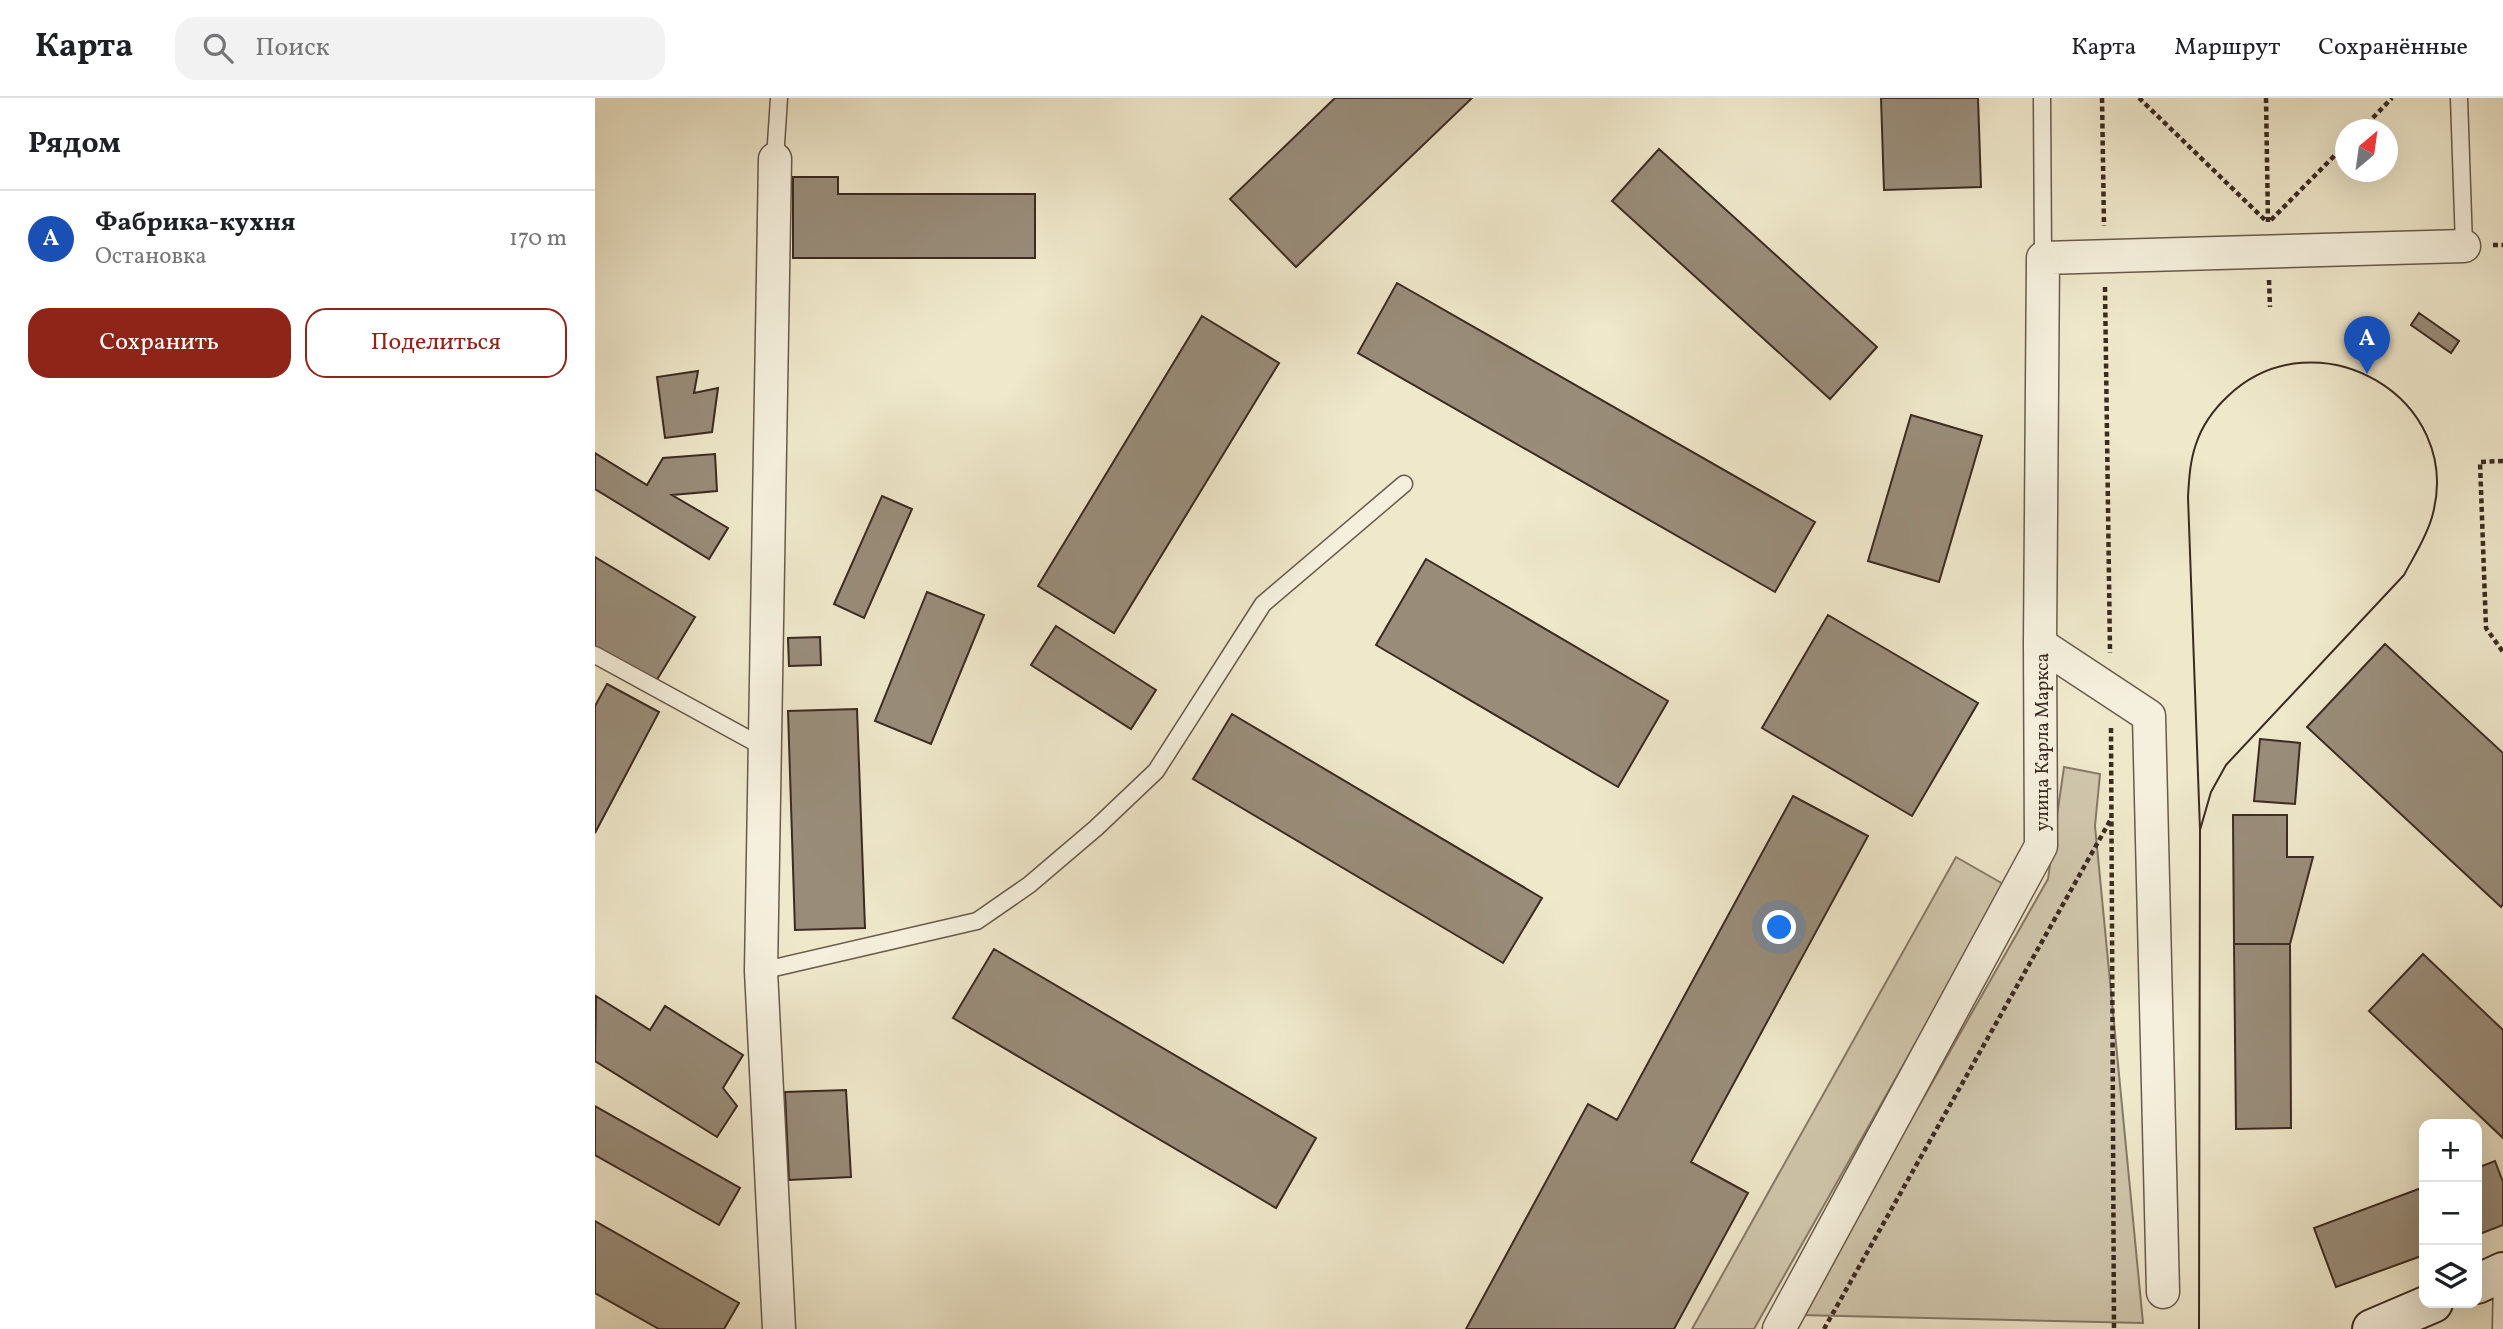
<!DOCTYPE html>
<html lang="ru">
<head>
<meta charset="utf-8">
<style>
  :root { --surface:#fff; --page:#f2f2f2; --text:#202124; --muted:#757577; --line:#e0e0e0; --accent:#8f2418 }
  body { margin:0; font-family:Vollkorn,serif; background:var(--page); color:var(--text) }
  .controls { position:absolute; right:21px; bottom:21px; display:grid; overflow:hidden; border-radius:14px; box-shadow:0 7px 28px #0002 }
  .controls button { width:63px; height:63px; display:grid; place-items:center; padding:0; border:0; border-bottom:2px solid var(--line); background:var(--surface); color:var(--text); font:35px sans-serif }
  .compass { position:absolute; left:1740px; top:21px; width:63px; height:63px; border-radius:50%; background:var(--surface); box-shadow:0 7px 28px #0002; rotate:29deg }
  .you { position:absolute; left:1185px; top:830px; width:24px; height:24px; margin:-18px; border:5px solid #fff; border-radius:50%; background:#1a73e8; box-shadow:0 0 0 10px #1a73e833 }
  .badge { display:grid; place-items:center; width:46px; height:46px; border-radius:50%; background:var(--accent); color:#fff; font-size:23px; font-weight:700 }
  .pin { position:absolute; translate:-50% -58px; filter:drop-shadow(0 2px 4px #0008) }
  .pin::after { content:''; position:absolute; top:37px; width:24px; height:21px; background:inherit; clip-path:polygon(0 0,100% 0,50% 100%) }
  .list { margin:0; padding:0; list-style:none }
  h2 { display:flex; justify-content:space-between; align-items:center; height:91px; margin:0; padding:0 28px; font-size:30px }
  h2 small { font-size:23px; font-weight:400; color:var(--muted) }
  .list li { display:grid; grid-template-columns:46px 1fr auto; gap:21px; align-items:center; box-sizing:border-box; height:98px; padding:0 28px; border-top:2px solid var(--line) }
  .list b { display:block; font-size:26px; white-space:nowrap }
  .list p { margin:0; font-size:23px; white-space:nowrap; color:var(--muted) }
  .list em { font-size:23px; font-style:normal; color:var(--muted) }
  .actions { display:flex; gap:14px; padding:21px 28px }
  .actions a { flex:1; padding:16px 0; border:2px solid var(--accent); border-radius:21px; text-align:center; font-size:24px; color:var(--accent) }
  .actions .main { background:var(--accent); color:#fff }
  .icon { flex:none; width:38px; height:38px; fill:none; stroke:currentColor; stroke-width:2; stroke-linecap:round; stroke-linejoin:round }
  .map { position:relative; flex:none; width:1908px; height:1231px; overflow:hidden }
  header { display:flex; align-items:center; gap:42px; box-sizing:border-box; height:98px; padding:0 35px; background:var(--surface); border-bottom:2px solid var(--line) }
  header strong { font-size:33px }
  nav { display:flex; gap:38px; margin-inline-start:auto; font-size:24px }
  .search { width:490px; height:63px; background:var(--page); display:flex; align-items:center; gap:18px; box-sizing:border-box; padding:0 24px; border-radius:21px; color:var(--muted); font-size:26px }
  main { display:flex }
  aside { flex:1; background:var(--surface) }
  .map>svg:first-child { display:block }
</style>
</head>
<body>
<header>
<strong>Карта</strong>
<div class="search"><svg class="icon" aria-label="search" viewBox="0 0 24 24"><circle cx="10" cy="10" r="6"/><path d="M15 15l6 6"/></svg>Поиск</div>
<nav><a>Карта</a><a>Маршрут</a><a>Сохранённые</a></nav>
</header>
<main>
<aside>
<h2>Рядом<small></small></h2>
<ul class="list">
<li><span class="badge" style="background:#1a4fb4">A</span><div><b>Фабрика-кухня</b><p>Остановка</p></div><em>170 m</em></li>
</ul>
<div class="actions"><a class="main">Сохранить</a><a>Поделиться</a></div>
</aside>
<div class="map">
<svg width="1908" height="1231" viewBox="0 0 1908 1231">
  <rect width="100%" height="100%" fill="#efe8cb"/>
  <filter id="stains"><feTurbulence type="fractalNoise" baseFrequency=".00286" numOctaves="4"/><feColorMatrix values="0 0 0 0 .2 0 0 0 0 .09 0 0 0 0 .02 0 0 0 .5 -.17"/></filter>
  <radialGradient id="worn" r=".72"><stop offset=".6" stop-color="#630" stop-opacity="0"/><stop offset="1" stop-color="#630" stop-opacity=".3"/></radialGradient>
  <path fill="#d1c8ae" stroke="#867968" stroke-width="2" d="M1469 669 1505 676 1500 728 1548 1225 1205 1217 1453 781Z
    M1361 759 1410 787 1159 1231H1097Z"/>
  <path fill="#998d7a" stroke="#3c2a23" stroke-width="2" d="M740 0H877L701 169 635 101Z
    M1286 0H1383L1386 89 1289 92Z
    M1064 51 1282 249 1235 301 1017 103Z
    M198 79H243V96H440V160H198Z
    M802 185 1220 424 1180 494 763 255Z
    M1824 215 1864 243 1856 255 1816 227Z
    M607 218 684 265 519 535 443 488Z
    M103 273 99 295 123 290 117 334 70 340 62 279Z
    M1316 317 1387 338 1344 484 1273 463Z
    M0 355 52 387 68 360 120 356 122 393 77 397 133 430 114 461 0 391Z
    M287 398 317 411 269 520 239 506Z
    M0 459 100 519 60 585 0 549Z
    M831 461 1073 603 1023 689 781 547Z
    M332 494 389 517 336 646 280 623Z
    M1233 517 1383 605 1317 718 1167 630Z
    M461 528 561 592 536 631 436 567Z
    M225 539 226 567 194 568 193 540Z
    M1790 546 1908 655V806L1906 809 1712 629Z
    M12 586 64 614 0 735V608Z
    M262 611 270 830 200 832 193 613Z
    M637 616 947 800 908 865 598 681Z
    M1665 641 1705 645 1700 706 1659 703Z
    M1198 698 1273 738 1096 1064 1153 1095 1079 1231H871L993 1006 1022 1022Z
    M1638 717H1692V759H1718L1695 846H1639Z
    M1639 846H1695L1696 1030 1641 1031Z
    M399 851 721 1040 681 1110 358 920Z
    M1828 856 1908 932V1040L1774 913Z
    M1 898 55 932 70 908 148 957 128 990 142 1008 122 1039 0 963Z
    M251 992 256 1079 194 1082 190 994Z
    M0 1008 145 1090 124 1127 0 1057Z
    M1900 1063 1908 1084V1127L1882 1137V1070Z
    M1829 1089V1157L1741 1189 1719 1130Z
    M0 1123 144 1205 129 1231H64L0 1195Z"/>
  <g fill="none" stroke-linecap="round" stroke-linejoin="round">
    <defs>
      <path id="service" d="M1447 0 1448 160
        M1864 0 1869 148
        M180 61 184 0
        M0 557 170 650
        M166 873 382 823 434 787 501 730 561 673 668 506 809 386
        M1906 1231 1907 1175"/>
      <path id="minor" d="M180 61 166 873 184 1231
        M1445 546 1554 618 1568 1194
        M1184 1231 1446 748 1445 546 1448 160 1869 148"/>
      <path id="secondary" d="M1882 1186 1908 1174
        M1777 1231 1838 1205"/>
    </defs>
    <use href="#service" stroke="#695a4d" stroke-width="19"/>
    <use href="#minor" stroke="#695a4d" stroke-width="35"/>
    <use href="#secondary" stroke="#3c2a23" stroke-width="42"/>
    <path stroke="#3c2a23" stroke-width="4.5" stroke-dasharray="5 3.5" stroke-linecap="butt" d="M1507 0 1509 128
      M1544 0 1670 122
      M1671 0 1673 124
      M1766 32 1797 0
      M1676 122 1750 47
      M1898 147H1908
      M1674 182 1675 209
      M1510 189 1515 555
      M1908 363 1885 364 1891 530 1908 554
      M1516 630 1519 1231
      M1229 1231 1516 721"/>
    <use href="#service" stroke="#f5f0dd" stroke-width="16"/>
    <use href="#minor" stroke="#f5f0dd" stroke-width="32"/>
    <use href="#secondary" stroke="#f5f0dd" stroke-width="38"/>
    <path stroke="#3c2a23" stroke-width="2" d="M1604 1231 1605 732 1593 399C1594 381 1595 363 1601 346 1607 328 1619 311 1633 298 1722 214 1871 300 1837 419 1831 440 1819 458 1809 477L1631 667 1616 694 1605 732"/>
  </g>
  <g text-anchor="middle" stroke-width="5" stroke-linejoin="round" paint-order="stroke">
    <g font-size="19" fill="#3c2a23" stroke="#f5f0dd">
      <text transform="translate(1446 644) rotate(-90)" y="7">улица Карла Маркса</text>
    </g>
  </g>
  <rect width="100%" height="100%" filter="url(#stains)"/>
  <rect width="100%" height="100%" fill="url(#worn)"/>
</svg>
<div class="controls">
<button>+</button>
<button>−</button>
<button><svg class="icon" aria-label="layers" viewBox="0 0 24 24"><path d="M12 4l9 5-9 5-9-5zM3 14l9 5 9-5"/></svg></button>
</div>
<svg class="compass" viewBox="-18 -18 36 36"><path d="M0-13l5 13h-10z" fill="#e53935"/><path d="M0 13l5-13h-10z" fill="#757577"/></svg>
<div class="you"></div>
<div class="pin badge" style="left:1772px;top:276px;background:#1a4fb4">A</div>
</div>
</main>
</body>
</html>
